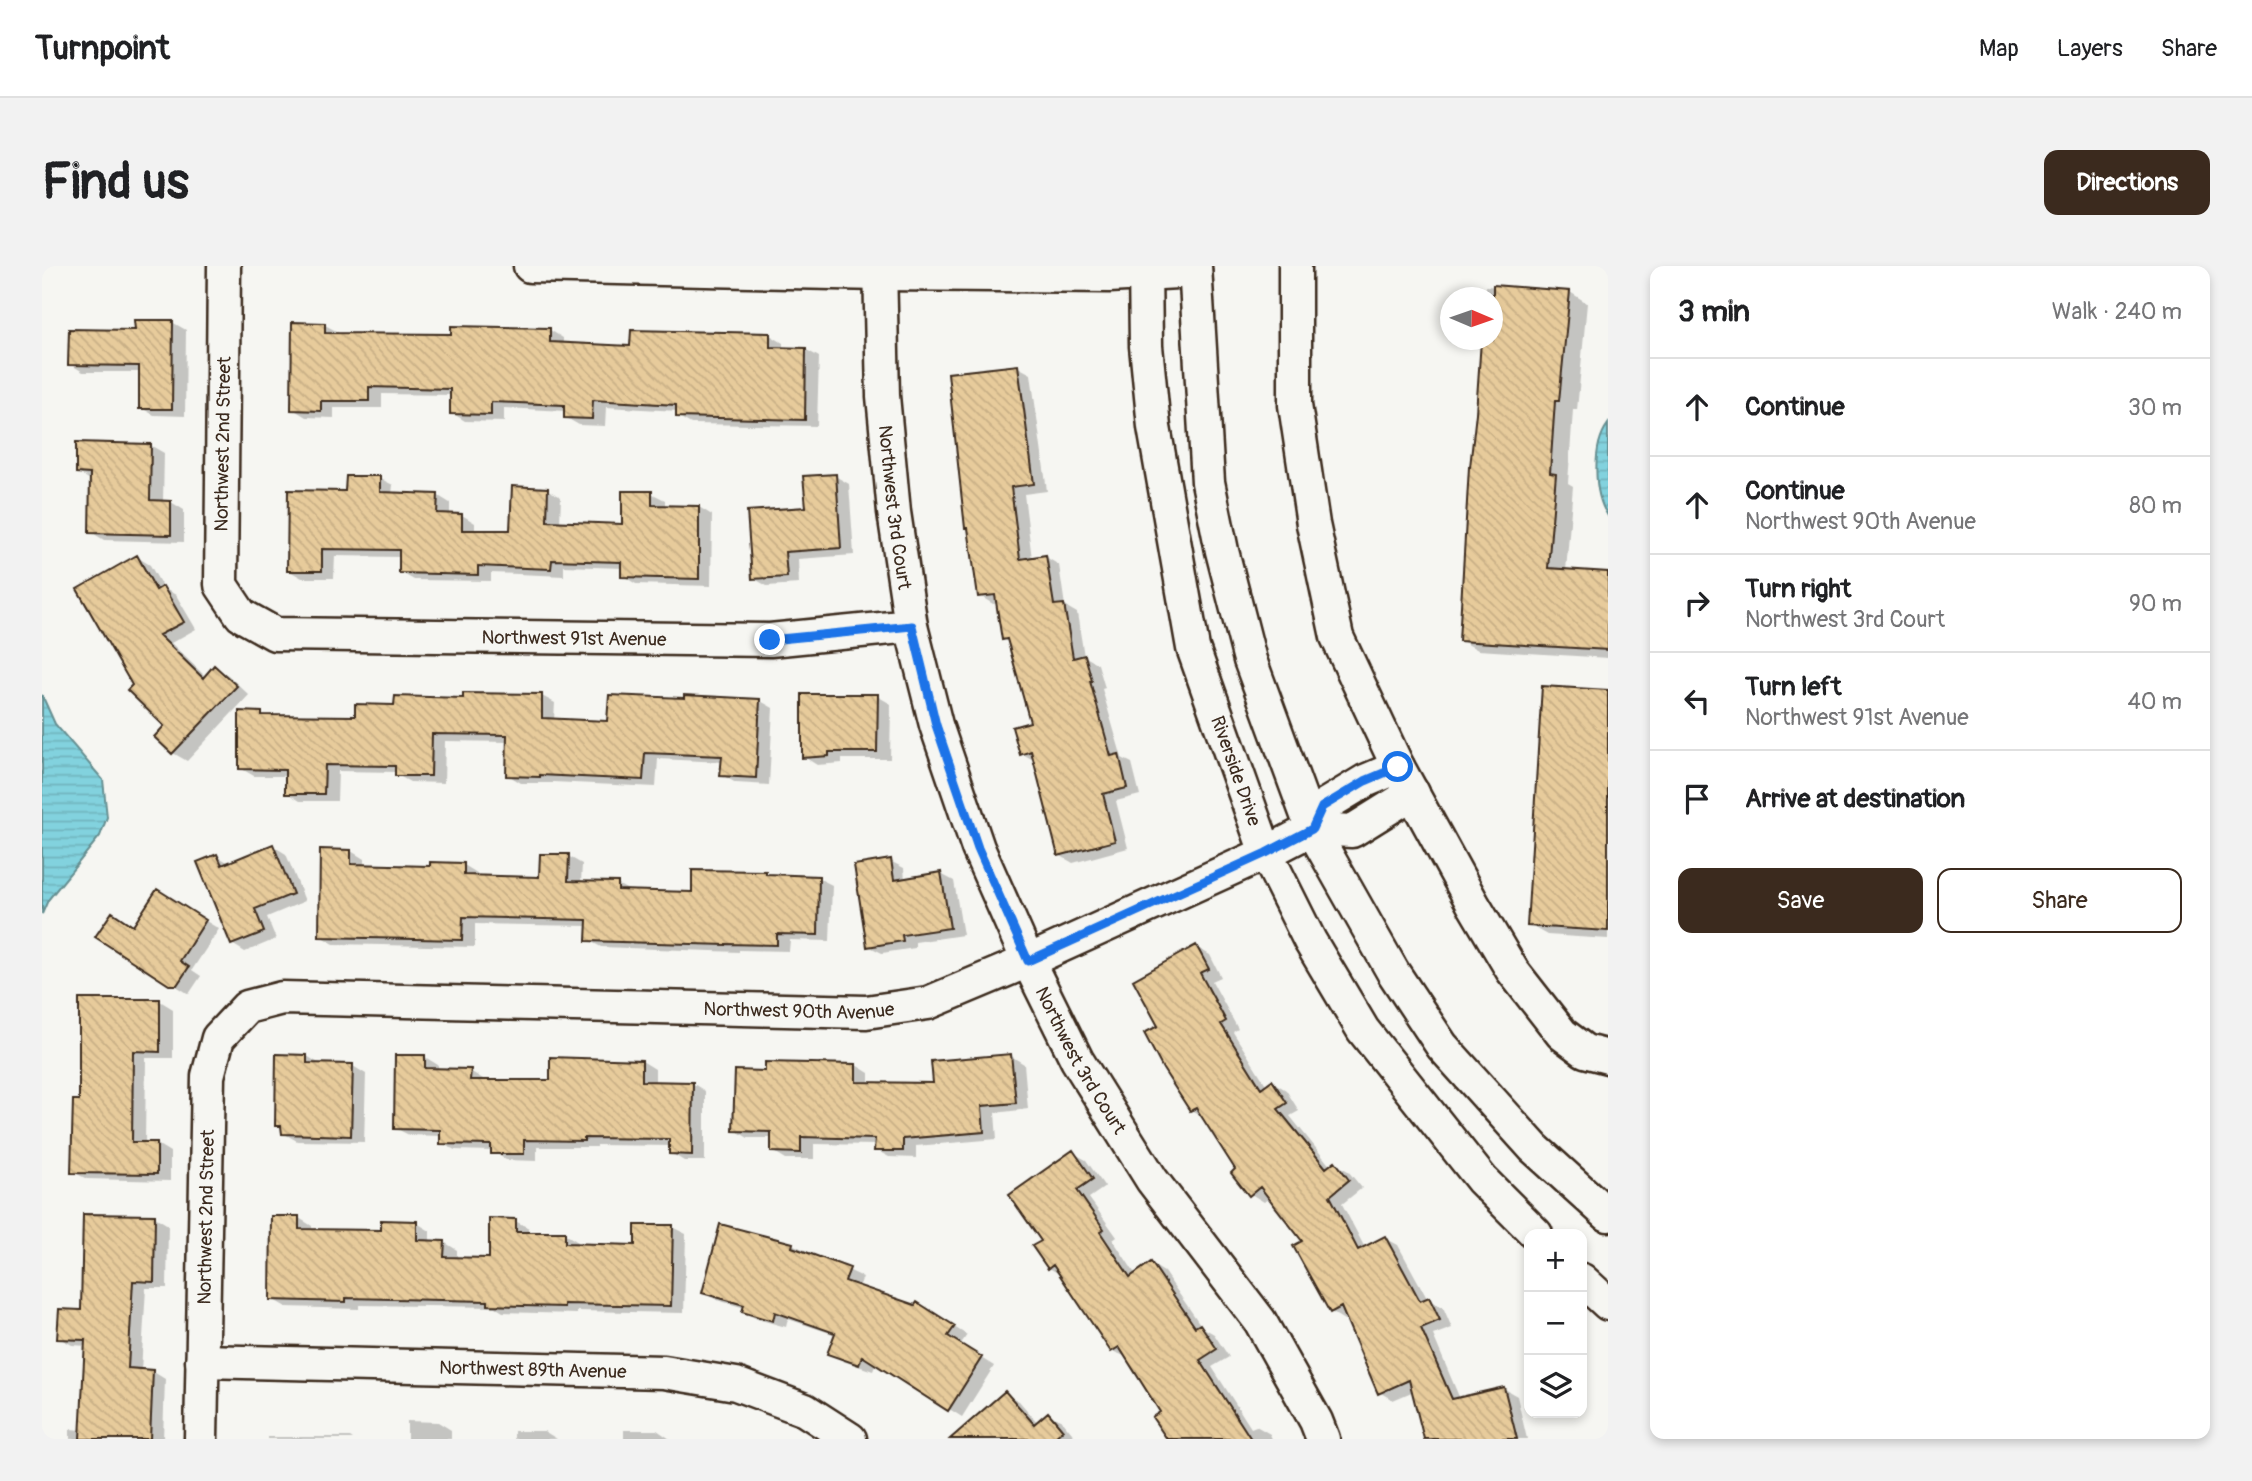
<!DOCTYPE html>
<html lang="en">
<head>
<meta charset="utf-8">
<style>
  :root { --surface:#fff; --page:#f2f2f2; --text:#202124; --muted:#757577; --line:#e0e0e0; --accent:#3b2a1e }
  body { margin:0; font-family:Pangolin,sans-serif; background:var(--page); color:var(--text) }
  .controls { position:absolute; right:21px; bottom:21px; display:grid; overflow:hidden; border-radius:14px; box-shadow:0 4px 10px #0003 }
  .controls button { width:63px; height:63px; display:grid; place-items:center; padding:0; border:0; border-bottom:2px solid var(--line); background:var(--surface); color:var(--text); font:35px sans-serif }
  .compass { position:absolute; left:1398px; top:21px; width:63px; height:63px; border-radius:50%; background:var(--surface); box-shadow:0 4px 10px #0003; rotate:92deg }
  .stop { position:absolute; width:21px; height:21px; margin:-16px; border:5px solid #1a73e8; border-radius:50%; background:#fff }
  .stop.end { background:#1a73e8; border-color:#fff; box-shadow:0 2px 7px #0008 }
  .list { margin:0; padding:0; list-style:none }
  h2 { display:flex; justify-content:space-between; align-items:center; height:91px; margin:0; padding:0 28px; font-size:30px }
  h2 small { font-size:23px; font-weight:400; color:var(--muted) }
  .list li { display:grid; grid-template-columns:46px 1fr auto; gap:21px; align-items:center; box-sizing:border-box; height:98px; padding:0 28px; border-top:2px solid var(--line) }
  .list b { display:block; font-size:26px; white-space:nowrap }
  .list p { margin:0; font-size:23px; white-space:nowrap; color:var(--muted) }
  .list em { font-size:23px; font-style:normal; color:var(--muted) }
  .actions { display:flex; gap:14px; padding:21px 28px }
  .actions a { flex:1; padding:16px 0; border:2px solid var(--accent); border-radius:14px; text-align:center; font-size:24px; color:var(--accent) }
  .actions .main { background:var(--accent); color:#fff }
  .icon { flex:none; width:38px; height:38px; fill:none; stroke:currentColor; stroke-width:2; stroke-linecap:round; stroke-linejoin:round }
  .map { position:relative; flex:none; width:1566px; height:1173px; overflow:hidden; border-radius:14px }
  header { display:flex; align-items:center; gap:42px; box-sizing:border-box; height:98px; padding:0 35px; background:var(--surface); border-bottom:2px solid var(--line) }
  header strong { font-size:33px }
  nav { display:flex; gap:38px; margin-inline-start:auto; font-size:24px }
  .intro { display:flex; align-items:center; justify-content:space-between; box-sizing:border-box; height:168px; padding:0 42px }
  h1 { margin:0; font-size:49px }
  .button { padding:18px 32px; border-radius:14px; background:var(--accent); color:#fff; font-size:24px; font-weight:700 }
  main { display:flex; gap:42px; padding:0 42px }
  aside { flex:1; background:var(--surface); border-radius:14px; box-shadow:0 4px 10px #0003 }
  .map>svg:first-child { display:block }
</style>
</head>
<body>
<header>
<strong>Turnpoint</strong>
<nav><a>Map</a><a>Layers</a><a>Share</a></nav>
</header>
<div class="intro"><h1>Find us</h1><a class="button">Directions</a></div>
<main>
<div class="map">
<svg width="1566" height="1173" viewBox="0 0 1566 1173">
  <defs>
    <pattern id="water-rules" width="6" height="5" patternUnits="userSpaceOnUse" patternTransform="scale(1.75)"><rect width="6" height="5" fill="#82d2de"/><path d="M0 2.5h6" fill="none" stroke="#71b4be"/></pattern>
    <pattern id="building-back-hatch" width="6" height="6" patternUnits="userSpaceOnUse" patternTransform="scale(1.75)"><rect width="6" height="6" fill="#e7cb9b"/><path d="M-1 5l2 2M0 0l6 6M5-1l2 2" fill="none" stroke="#c7ae85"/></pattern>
  </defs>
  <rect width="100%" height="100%" fill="#f6f6f2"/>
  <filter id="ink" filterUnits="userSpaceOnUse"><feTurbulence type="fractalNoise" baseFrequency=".0143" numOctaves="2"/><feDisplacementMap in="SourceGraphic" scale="14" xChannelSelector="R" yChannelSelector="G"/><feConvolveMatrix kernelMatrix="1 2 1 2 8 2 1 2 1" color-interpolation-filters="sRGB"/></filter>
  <g filter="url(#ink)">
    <path fill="url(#water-rules)" stroke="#668f91" stroke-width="2" d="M1566 158V250C1551 228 1550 179 1566 158Z
      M0 429 13 458 61 514 65 551 58 570 6 634 0 648Z"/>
    <path fill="#0003" d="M1444 20 1528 26 1545 37 1535 144H1531L1526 217 1531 220 1524 305 1566 308V392L1436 384 1418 374 1441 74H1450V32H1444Z
      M130 56 144 64 143 150 112 149 99 142V106H41L28 98 94 66Z
      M283 59 296 66V69L410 70 508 64 521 72V79L590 82 728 69 741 77V83H763L777 91 775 160 649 158 635 150 636 145 564 141 563 160 537 159 523 151 524 145 462 142V156L423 155 410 147V129L340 128V142H292V152L264 151 251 143Z
      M976 101 989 108 1005 225 982 228 990 293 1004 291 1017 299 1023 340 1035 347 1042 390 1056 398 1063 422 1060 423 1080 492 1090 497 1098 529 1074 535 1086 582 1031 597 1017 589 993 495 979 487 990 457 968 377 961 373 956 337 951 338 938 330Z
      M108 179 122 187 121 236H129L142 244V276L62 274 49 266 50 215 35 206Z
      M793 210 807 218 812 289 756 293 757 318 725 320 711 312Z
      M337 212 351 219 350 228 395 229 408 237V249H420L433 257V266H470L506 224 519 231 518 257 581 260 609 227 623 234V241H657L670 249 669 320 594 318 581 310V302L522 300V310L449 307V315L372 314 358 306 359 291 293 290 292 312H260L246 304 305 227Z
      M95 291 108 299 121 322 134 329 154 363 129 377 164 411 173 402 186 409 207 429 145 495 131 487 115 471 125 460 92 419Z
      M1566 426V673L1505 669 1487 659Z
      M500 430 513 437 512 454 567 456 717 434 731 442 727 519 694 517 680 509 681 496 616 493 614 521 511 516V517H479L466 509 467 476 403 475 402 517 368 516 355 509V506L296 505 295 535H258L245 527V510H212L198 502 219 447 225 451 314 452 354 441 423 434Z
      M835 430 849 438 848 493H800V497L775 499 762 491Z
      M231 580 244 588 263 635 225 651 234 673 203 686 190 678 175 590 189 598Z
      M309 585 322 593V600L390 602 422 599 435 607V611L499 612 526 590 540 598 539 617 575 618 590 626 652 628 724 607 730 610 776 612 790 619 788 675 748 674 747 685 697 684V686L559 681 546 674V660L433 658V681L292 678 278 670Z
      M848 595 862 602 863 614 899 608 912 615 921 669 873 676V682L840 687 826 680Z
      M128 633 177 663 150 704 159 710 147 728 56 671 92 662Z
      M1154 681 1168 689 1179 711 1170 715 1196 763 1191 766 1225 820 1231 816 1244 824 1257 845 1248 850 1289 901 1293 897 1306 905 1320 922 1300 938 1323 982 1343 972 1356 979 1386 1034 1401 1041 1410 1062 1391 1069 1418 1133 1461 1122 1475 1130 1485 1173H1384L1372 1125 1351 1134 1337 1126 1306 1052 1302 1054 1289 1046 1263 975 1228 931 1222 936 1209 928 1163 852 1149 844 1118 761Z
      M118 735 131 743V792H104L103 878H115L128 886V915L45 913 31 906 38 836Z
      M265 790 278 798 311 800 324 808 322 876 255 875 241 867V862L235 859Z
      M969 790 982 798 986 843 953 847 955 873 874 880V892L847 891 834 884V879L772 878V893H744L731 885V872H706L693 864 725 807 814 799 827 807V818L893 819Z
      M383 791 396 799V804L428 805 441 813V816H509L600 795 613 803V817H650L663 825V895H642L629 887V880L555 879V881H495V895L464 894 450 885 413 884 399 877 400 870 367 869 353 862Z
      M1031 887 1044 894 1063 921 1047 932 1075 971 1071 974 1094 1009 1109 998 1122 1006 1160 1061 1172 1068 1187 1091 1170 1101 1209 1162 1214 1160 1228 1168 1230 1173H1127L1120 1146 1085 1091 1070 1085 1019 1009 1007 1002 1001 975Z
      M113 951 126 959 125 1022H104L99 1105H110L123 1113 121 1173H28V1163L40 1164 45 1080 30 1079 17 1072 41 1046Z
      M257 952 270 960V965L341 966 375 957 388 965V976H402L415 984V993H448L473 955 487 962V968H523L536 976V979L594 981 630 961 644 968 642 1047 535 1045V1048L495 1047 461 1046 453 1041 317 1039V1043L244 1041 230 1033Z
      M750 978 821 1011 817 1021 888 1046 925 1069 918 1079 952 1100 920 1151 834 1097 831 1105 801 1095 787 1087 794 1069 746 1053 744 1061 715 1053 702 1046 703 1042 675 1034 662 1027Z
      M963 1128 977 1135 996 1157 1006 1148 1020 1155 1034 1172 911 1173Z
      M365 1155 396 1156 409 1164V1173H365Z
      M582 1164H615L628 1173H582Z
      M472 1165H502L515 1173H472Z
      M226 1171H308L311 1173H226Z"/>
    <path fill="url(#building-back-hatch)" stroke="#3b2a1e" stroke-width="2" d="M1451 19 1528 25 1517 135H1513L1508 207 1514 208 1506 302 1566 306V384L1417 375 1427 201H1428L1434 147 1439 74H1451Z
      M92 54H131L130 143H97V100L26 99 27 63 93 64Z
      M250 56 283 57V67L409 68V60L508 62V76L588 80 589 64 728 67V81L764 82 763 154 634 151V139L551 134 550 153 522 152V139L449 136V149L408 148V123L327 121V135H279V145L249 144Z
      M976 99 992 218 969 221 978 293 1004 289 1012 339 1022 338 1031 392 1043 389 1050 415H1048L1069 490 1077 488 1085 522 1061 528 1073 575 1016 590 989 485 978 489 970 461 988 456 965 373 960 374 953 329 936 331 926 262H923L906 107Z
      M34 176 109 178 108 234 129 235V269L47 267 48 208 34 207Z
      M794 208 799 282 743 286 745 311 710 313 705 245 764 241 761 210Z
      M304 210H338V226L396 228 395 247 420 248V264H468L470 220 506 222 505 255 580 258V225H610V239L657 240V313L579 311V296L510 294 509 303 436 300V309L357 307V284L280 283V305H245L246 224 303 225Z
      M95 289 114 324 121 320 142 356 117 369 161 412 172 399 195 420 130 488 112 471 122 460 85 424 90 419 35 323Z
      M1500 420 1566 424V665L1485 660Z
      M421 427 500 428V452L565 455 567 429 642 432V429L718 433 714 512 678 510 680 490 603 487 601 514 498 509V511L464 510 465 469 390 468 389 510H353V500L283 499 282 528H243V504L197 503V445L220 446V449L313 450V438L352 439 353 430 421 432Z
      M760 428H836L835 486H787V490L760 492Z
      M231 578 251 628 213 643 222 666 189 679 155 596 175 588 180 599Z
      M278 583 309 584V598L388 600V596L422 597V609L497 611 498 588H527L526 615 576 616V624L650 626V604L724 605V608L777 610 776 669 735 668V679L684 678V679L544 675 545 654 421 651 420 674 277 671Z
      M849 593 852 614 899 606 908 662 860 669 861 675 825 681 812 599Z
      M115 623 164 654 138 695 147 701 135 719H127L53 671 70 646 91 660Z
      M1154 679 1167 703 1158 707 1184 755 1179 758 1219 822 1230 814 1245 837 1236 843 1284 902 1293 895 1307 914 1288 930 1316 984 1343 970 1378 1035 1387 1031 1398 1054 1379 1062 1410 1133 1462 1121 1475 1173H1382L1367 1114 1336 1128 1299 1041 1288 1047 1251 980 1260 975 1218 921 1207 930 1189 907 1193 903 1154 842 1148 845 1121 803 1102 767 1116 760 1091 714Z
      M37 733H118V786L91 785 90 876H115V908L29 907 31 834H37Z
      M234 788 265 789V797L311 798 309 870 240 868 239 860H233Z
      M969 788 974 837 940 840 942 866 861 873V885H832L833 873 759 871V887L729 886V866L691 865 693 804 723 805V796L814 798V816L891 817 889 795Z
      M353 789H383V802L429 803 428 814H508V791L600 794V815L651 816 650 889 627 888V873L542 872V875L482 874V888H449V879L398 878V864L352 863Z
      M1031 884 1051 913 1035 924 1062 963 1058 966 1088 1011 1109 996 1153 1061 1158 1058 1175 1083 1158 1094 1209 1173H1125L1110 1151 1118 1146 1077 1081 1069 1086 1011 999 1006 1003 990 980 999 975 967 929Z
      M41 948 113 949 112 1016 91 1015 86 1102 111 1104 108 1173H38L43 1074 15 1073 17 1043 39 1044Z
      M229 950H257V963L339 964V954L375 955V974L403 975 402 991 447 992V952L474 953V966H523V977L593 979V959H631L629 1040 522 1038V1041L480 1040 446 1039V1035L304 1032V1036L228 1034Z
      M678 958 751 977 750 981 808 1002 803 1015 873 1039 875 1036 913 1060 906 1070 940 1091 906 1145 820 1090 817 1099 785 1088 793 1067 733 1046 731 1055 700 1046 702 1039 660 1027Z
      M963 1125 992 1158 1006 1146 1021 1164 1011 1173H908Z"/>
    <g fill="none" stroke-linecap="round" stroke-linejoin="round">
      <defs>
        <g id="minor">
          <path id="s1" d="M182 0 179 319 199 349 233 368 728 374 869 360"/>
          <path d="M488 0 837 8 1067 10 1153 5"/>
          <path id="s2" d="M838 0 841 130 852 246 869 360 894 459 936 582 986 695 1035 794 1110 914 1218 1055 1274 1155 1281 1173"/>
          <path id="s3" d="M1103 0 1104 80 1112 161 1151 382 1224 587 1268 675 1321 764 1440 914 1494 968"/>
          <path d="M1153 0 1166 216 1180 285 1208 394 1270 563 1351 706 1400 780 1492 882 1566 949"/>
          <path d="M1253 0V139L1271 258 1295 371 1356 501 1431 638 1470 704 1520 768 1543 785 1566 791"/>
          <path d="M1270 563 1280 541 1323 515 1356 501"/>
          <path d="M1540 1014 1566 1038"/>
          <path id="s4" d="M160 1095 622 1106 694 1118 763 1144 808 1173"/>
          <path id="s5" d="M159 1173 166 810 176 772 205 741 240 732 824 746 886 737 986 695 1224 587 1270 563 1310 565 1371 527"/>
        </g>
      </defs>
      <use href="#minor" stroke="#3b2a1e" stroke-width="37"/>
      <use href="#minor" stroke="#f6f6f2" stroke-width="32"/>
    </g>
  </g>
  <g fill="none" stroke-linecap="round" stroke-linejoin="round" filter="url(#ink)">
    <path stroke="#1a73e8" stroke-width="9" d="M728 374 870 360 894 459 936 582 986 695 1224 587 1270 563 1280 541 1323 515 1356 501"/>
  </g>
  <g text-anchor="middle" stroke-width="5" stroke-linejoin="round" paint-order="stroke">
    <g font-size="19" fill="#3b2a1e" stroke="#f6f6f2">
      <text transform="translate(180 178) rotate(-89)" y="7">Northwest 2nd Street</text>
      <text dy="7" stroke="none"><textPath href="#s2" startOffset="242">Northwest 3rd Court</textPath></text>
      <text dy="7" stroke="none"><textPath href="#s1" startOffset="693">Northwest 91st Avenue</textPath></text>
      <text dy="7" stroke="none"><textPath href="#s3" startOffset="516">Riverside Drive</textPath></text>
      <text dy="7" stroke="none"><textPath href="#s5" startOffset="998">Northwest 90th Avenue</textPath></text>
      <text dy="7" stroke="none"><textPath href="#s2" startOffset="830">Northwest 3rd Court</textPath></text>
      <text dy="7" stroke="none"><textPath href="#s5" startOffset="222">Northwest 2nd Street</textPath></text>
      <text dy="7" stroke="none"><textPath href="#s4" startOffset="331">Northwest 89th Avenue</textPath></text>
    </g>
  </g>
</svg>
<div class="controls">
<button>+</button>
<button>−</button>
<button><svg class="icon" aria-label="layers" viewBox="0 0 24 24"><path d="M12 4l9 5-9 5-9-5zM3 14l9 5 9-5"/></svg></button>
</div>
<svg class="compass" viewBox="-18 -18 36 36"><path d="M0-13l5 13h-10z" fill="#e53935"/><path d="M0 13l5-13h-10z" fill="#757577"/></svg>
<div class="stop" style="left:1356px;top:501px"></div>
<div class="stop end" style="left:728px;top:374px"></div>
</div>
<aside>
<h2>3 min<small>Walk · 240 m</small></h2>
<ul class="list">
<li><svg class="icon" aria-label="ahead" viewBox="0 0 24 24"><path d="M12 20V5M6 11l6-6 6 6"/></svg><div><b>Continue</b></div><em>30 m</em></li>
<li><svg class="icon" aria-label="ahead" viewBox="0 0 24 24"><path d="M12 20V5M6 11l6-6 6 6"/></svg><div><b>Continue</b><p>Northwest 90th Avenue</p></div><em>80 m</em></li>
<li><svg class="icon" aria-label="right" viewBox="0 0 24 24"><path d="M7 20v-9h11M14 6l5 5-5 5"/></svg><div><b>Turn right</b><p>Northwest 3rd Court</p></div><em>90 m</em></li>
<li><svg class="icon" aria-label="left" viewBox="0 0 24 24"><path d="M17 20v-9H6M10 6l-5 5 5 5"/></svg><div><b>Turn left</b><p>Northwest 91st Avenue</p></div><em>40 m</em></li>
<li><svg class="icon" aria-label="arrive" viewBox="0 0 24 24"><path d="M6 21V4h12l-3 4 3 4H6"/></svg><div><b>Arrive at destination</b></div></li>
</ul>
<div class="actions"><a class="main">Save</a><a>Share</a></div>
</aside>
</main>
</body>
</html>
